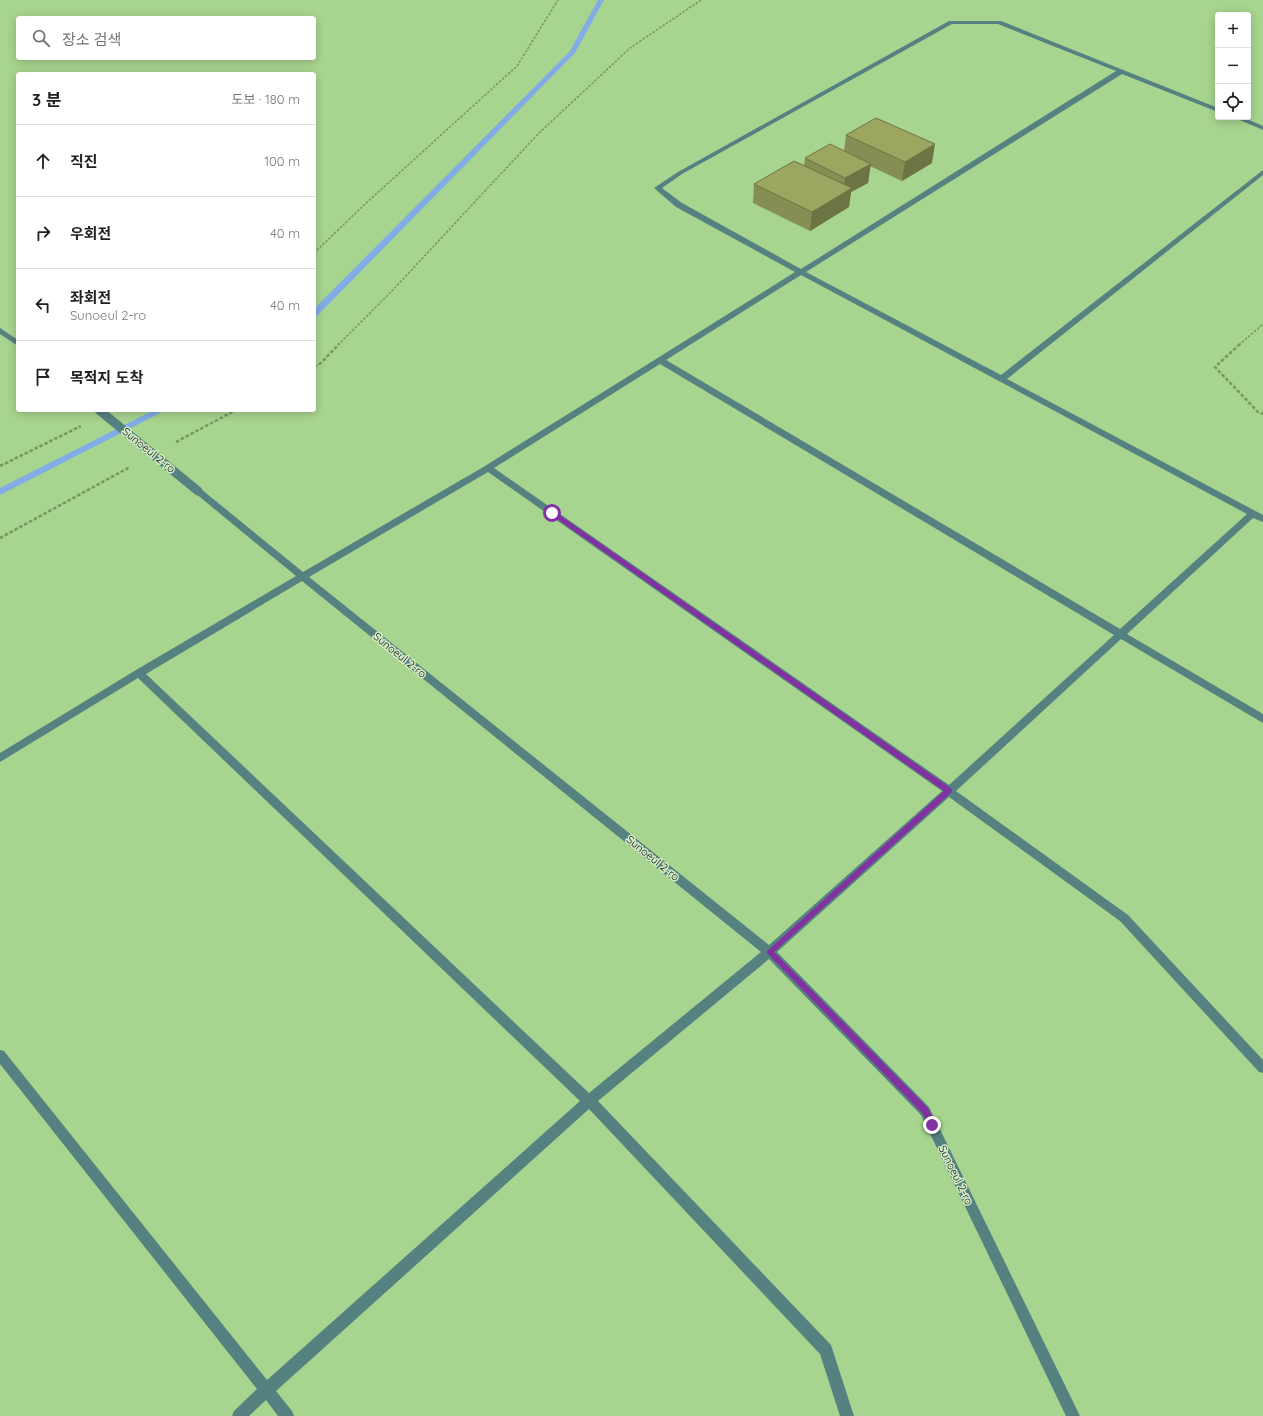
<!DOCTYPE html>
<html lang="ko">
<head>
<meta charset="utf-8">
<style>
  :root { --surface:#fff; --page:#f2f2f2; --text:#202124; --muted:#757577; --line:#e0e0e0 }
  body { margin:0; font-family:Quicksand,"Noto Sans KR",sans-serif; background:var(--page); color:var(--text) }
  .controls { position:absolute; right:12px; top:12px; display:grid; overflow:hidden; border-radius:4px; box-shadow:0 2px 10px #0003 }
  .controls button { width:36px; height:36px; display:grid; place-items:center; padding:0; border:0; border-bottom:1px solid var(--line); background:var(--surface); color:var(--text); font:20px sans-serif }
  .stop { position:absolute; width:12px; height:12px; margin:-9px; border:3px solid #8231a0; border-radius:50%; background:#fff }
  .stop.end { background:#8231a0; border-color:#fff; box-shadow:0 1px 4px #0008 }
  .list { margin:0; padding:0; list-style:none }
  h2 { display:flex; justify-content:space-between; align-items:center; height:52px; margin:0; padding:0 16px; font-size:17px }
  h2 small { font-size:13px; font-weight:400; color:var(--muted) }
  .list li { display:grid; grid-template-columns:26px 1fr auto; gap:12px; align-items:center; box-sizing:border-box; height:72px; padding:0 16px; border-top:1px solid var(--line) }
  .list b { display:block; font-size:15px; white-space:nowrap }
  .list p { margin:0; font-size:13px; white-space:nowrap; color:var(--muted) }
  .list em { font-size:13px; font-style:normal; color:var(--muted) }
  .icon { flex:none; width:22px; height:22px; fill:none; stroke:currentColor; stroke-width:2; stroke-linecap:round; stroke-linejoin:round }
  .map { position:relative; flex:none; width:1263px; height:1416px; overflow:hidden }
  .search { position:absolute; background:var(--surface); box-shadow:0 2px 10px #0003; left:16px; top:16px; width:300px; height:44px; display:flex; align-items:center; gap:10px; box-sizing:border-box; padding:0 14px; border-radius:4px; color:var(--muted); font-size:15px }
  .panel { position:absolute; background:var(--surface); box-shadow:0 2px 10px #0003; left:16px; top:72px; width:300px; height:340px; border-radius:4px }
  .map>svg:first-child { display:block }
</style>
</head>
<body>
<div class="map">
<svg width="1263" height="1416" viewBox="0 0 1263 1416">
  <rect width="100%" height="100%" fill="#a7d48f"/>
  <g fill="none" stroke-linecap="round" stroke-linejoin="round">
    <path fill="#81ace5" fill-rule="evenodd" d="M598 0H604L575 53 317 316 314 317V309L570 51Z
      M154 410H166L0 495V488Z"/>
    <path stroke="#749862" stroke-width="1.5" stroke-dasharray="2.5 1.5" stroke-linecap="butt" d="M314 253 363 206 517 66 558 0
      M338 345 391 292 538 134 630 48 701 0
      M1239 345 1263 324"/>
    <path stroke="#749862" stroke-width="2.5" stroke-dasharray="3.5 2" stroke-linecap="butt" d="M1240 344 1215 367 1258 412 1263 414
      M314 367 321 363 339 344
      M176 442 236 410
      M0 466 81 426
      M0 538 130 467"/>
    <path fill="#568181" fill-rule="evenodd" d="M949 21H1001L1218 108V112L1122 74 806 272 1001 375 1263 170V175L1007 379 1263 515V522L1253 518 1127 634 1263 714V723L1121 639 956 791 1128 915 1263 1060V1073L1259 1072 1120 921 949 797 777 952 929 1107 1080 1416H1066L921 1115 769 959 598 1101 831 1345 854 1416H840L820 1354 589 1109 276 1391 292 1411 294 1416H278L266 1400 249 1416H232L234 1411 257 1389 0 1064V1050L4 1051 267 1380 580 1101 138 678 0 762V753L136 670 296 576 195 493 194 491 195 489H201L303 572 485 466 795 272 676 207 654 188 678 172ZM952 24H998L1116 71 801 269 682 203 662 188 682 174ZM801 275 1247 514 1120 629 666 360ZM660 364 1114 635 949 785 494 468ZM488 472 942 791 769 945 309 577ZM302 581 761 952 589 1093 146 674Z
      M1233 117H1242L1263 126V130Z
      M0 328 18 340V346L0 334Z"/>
    <path stroke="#568181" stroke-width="9" d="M99 410 198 491"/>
  </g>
  <path fill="#868f53" d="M846 135 932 163 902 181 870 166 868 183 851 192 849 207 810 231 753 203 754 184 804 166 805 158 844 151Z"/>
  <path fill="#6d7443" d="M935 144 932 163 902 181 905 162Z
    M871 164 868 183 851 192 849 207 810 231 812 212 843 193 845 178Z"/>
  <path fill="#9ca660" stroke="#6d7443" d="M876 118 935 144 905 162 846 135Z
    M830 144 871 164 845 178 805 158Z
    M794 161 852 188 812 212 754 184Z"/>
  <path fill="#8231a0" d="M550 511H554L952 789V792L774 952 928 1108 936 1125 935 1128H929L923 1114 766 952 944 791 550 514Z"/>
  <g text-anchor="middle" stroke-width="3" stroke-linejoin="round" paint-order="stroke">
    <g font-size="11" fill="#061600" stroke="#d6edcb">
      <text transform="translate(149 450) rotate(39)" y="4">Sunoeul 2-ro</text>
      <text transform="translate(400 655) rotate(39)" y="4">Sunoeul 2-ro</text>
      <text transform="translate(653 858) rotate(39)" y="4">Sunoeul 2-ro</text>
      <text transform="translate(956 1175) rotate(64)" y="4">Sunoeul 2-ro</text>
    </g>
  </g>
</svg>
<div class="controls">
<button>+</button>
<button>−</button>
<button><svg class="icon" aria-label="locate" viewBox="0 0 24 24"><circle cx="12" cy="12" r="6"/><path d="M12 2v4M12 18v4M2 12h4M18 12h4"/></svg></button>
</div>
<div class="stop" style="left:552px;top:513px"></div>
<div class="stop end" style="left:932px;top:1125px"></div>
<div class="search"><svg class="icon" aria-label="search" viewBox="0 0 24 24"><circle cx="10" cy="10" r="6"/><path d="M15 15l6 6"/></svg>장소 검색</div>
<section class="panel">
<h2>3 분<small>도보 · 180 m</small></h2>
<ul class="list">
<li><svg class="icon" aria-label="ahead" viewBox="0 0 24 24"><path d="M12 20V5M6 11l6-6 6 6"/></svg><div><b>직진</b></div><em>100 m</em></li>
<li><svg class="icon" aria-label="right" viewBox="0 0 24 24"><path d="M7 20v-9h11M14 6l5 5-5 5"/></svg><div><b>우회전</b></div><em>40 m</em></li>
<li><svg class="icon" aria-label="left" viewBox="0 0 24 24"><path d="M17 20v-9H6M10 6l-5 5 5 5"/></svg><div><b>좌회전</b><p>Sunoeul 2-ro</p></div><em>40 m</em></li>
<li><svg class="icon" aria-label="arrive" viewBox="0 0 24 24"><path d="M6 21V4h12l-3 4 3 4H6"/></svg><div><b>목적지 도착</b></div></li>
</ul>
</section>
</div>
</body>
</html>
